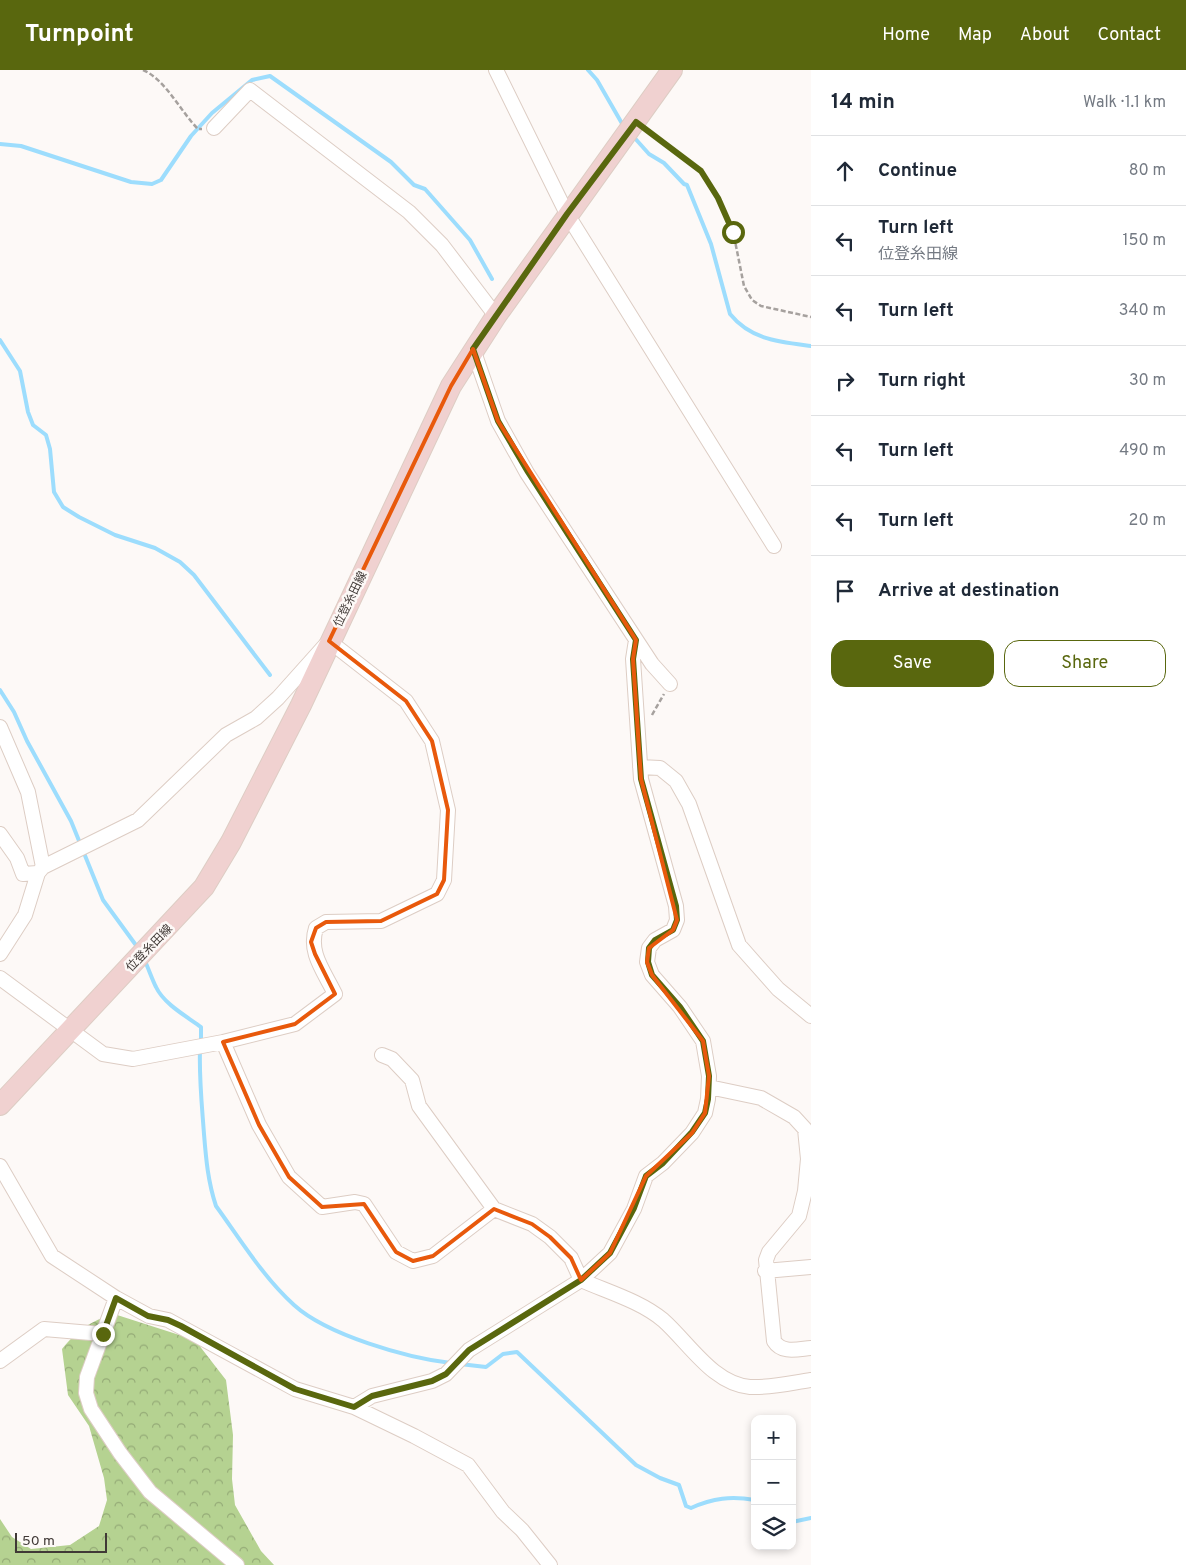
<!DOCTYPE html>
<html lang="en">
<head>
<meta charset="utf-8">
<style>
  :root { --surface:#fff; --page:#f6f6f7; --text:#1f2937; --muted:#747a83; --line:#e0e1e3; --accent:#59670e }
  body { margin:0; font-family:Overpass,"Noto Sans JP",sans-serif; background:var(--page); color:var(--text) }
  .controls { position:absolute; right:15px; bottom:15px; display:grid; overflow:hidden; border-radius:10px; box-shadow:0 2px 8px #0003 }
  .controls button { width:45px; height:45px; display:grid; place-items:center; padding:0; border:0; border-bottom:1px solid var(--line); background:var(--surface); color:var(--text); font:25px sans-serif }
  .scale { position:absolute; left:15px; bottom:12px; width:92px; box-sizing:border-box; padding-left:5px; border:2px solid #403936; border-top:0; font-size:14px; line-height:18px; white-space:nowrap; color:#403936; -webkit-text-stroke:4px #fdf9f7; paint-order:stroke }
  .stop { position:absolute; width:15px; height:15px; margin:-11px; border:4px solid #59670e; border-radius:50%; background:#fff }
  .stop.end { background:#59670e; border-color:#fff; box-shadow:0 1px 5px #0008 }
  .list { margin:0; padding:0; list-style:none }
  h2 { display:flex; justify-content:space-between; align-items:center; height:65px; margin:0; padding:0 20px; font-size:21px }
  h2 small { font-size:16px; font-weight:400; color:var(--muted) }
  .list li { display:grid; grid-template-columns:32px 1fr auto; gap:15px; align-items:center; box-sizing:border-box; height:70px; padding:0 20px; border-top:1px solid var(--line) }
  .list b { display:block; font-size:19px; white-space:nowrap }
  .list p { margin:0; font-size:16px; white-space:nowrap; color:var(--muted) }
  .list em { font-size:16px; font-style:normal; color:var(--muted) }
  .actions { display:flex; gap:10px; padding:15px 20px }
  .actions a { flex:1; padding:11px 0; border:1px solid var(--accent); border-radius:15px; text-align:center; font-size:18px; color:var(--accent) }
  .actions .main { background:var(--accent); color:#fff }
  .icon { flex:none; width:28px; height:28px; fill:none; stroke:currentColor; stroke-width:2; stroke-linecap:round; stroke-linejoin:round }
  .map { position:relative; flex:none; width:811px; height:1495px; overflow:hidden }
  header { display:flex; align-items:center; gap:30px; box-sizing:border-box; height:70px; padding:0 25px; background:var(--accent); color:#fff }
  header strong { font-size:24px }
  nav { display:flex; gap:28px; margin-inline-start:auto; font-size:18px }
  main { display:flex }
  aside { flex:1; background:var(--surface) }
  .map>svg:first-child { display:block }
</style>
</head>
<body>
<header>
<strong>Turnpoint</strong>
<nav><a>Home</a><a>Map</a><a>About</a><a>Contact</a></nav>
</header>
<main>
<div class="map">
<svg width="811" height="1495" viewBox="0 0 811 1495">
  <defs>
    <pattern id="forest-crowns" width="20" height="18" patternUnits="userSpaceOnUse" patternTransform="scale(1.25)"><rect width="20" height="18" fill="#b5d291"/><path d="M2 6a3 3 0 1 1 6 0M12 15a3 3 0 1 1 6 0" fill="none" stroke="#95ab77"/></pattern>
  </defs>
  <rect width="100%" height="100%" fill="#fdf9f7"/>
  <path fill="url(#forest-crowns)" d="M114 1244 195 1270 226 1310 233 1365 232 1409 235 1435 261 1481 274 1495H0V1449L12 1467 31 1479 70 1475 99 1456 107 1430 104 1408 89 1356 68 1325 62 1279C78 1260 90 1251 114 1244Z"/>
  <g fill="none" stroke-linecap="round" stroke-linejoin="round">
    <path stroke="#9dddfd" stroke-width="4" d="M588 0 597 10 624 57
      M632 65 649 84 664 93 684 114 687 115 711 174 730 244C751 270 780 272 811 276
      M0 74 21 76 131 112 152 114 161 110 191 66 212 43 252 10 270 6 391 92 414 115 425 119 470 170 492 209
      M0 270 20 301 28 342 33 355 46 365 50 379 54 422 63 437 79 447 115 465 155 478 180 492 194 505 270 605
      M0 620 14 642 27 671 71 751 103 830 138 878
      M145 891C149 900 152 909 156 917 164 934 186 946 201 957V973
      M200 980C199 1009 202 1036 204 1064 206 1089 208 1112 216 1136 240 1169 263 1207 294 1235 327 1265 407 1288 451 1293
      M460 1294 486 1297 503 1284 517 1282 636 1395 660 1408 679 1415 686 1436 691 1438C713 1428 731 1426 755 1430
      M792 1452 811 1448"/>
    <defs>
      <path id="minor" d="M496 0 567 144 774 476
        M214 58 250 20 409 142 442 175 496 246
        M473 279 498 351 527 403 652 594 670 614
        M0 657 28 722 43 797
        M640 697 660 698 676 711 689 734 739 875 778 919 811 946
        M0 764 17 788 23 804 38 803
        M0 884 25 845 38 803 43 797 138 750 226 665 256 648 278 628 329 571 406 631 432 671 448 740 444 810 437 824 381 851 326 852 316 858C308 883 324 901 335 924L295 954 223 972 133 989 103 984 0 908
        M223 972 259 1055 289 1107 322 1137 355 1132 364 1134 396 1182 413 1191 433 1186 494 1139 532 1154 550 1167 571 1188 581 1210C608 1222 640 1231 663 1250 689 1273 713 1314 750 1317 771 1318 791 1313 811 1310
        M382 985 392 989 412 1010 419 1036 494 1139
        M709 1017 761 1028 794 1047 805 1059 808 1089 805 1121 799 1146 769 1182 766 1190 774 1271C782 1284 798 1279 811 1278
        M0 1096 52 1186 116 1228 149 1246 168 1250 295 1319 354 1337 414 1366 468 1395 503 1442 522 1460 550 1495
        M765 1201 811 1197
        M116 1228 87 1307 86 1323 91 1339 120 1383 150 1422 237 1495
        M0 1291 44 1259 103 1264
        M354 1337 372 1326 432 1311 446 1304 469 1280 581 1210 610 1183 634 1139 646 1106 663 1093 692 1063 705 1043 708 1029 709 1006 703 971 680 937 652 905 647 892 649 878 655 870 673 860 677 850 676 836 641 709 633 589 636 570"/>
      <path id="secondary" d="M0 1035 204 817 231 772 301 635 451 316 496 246 672 0"/>
    </defs>
    <use href="#minor" stroke="#ddcdc4" stroke-width="16"/>
    <use href="#secondary" stroke="#ddcdc4" stroke-width="22"/>
    <path stroke="#a6a19e" stroke-width="2.5" stroke-dasharray="5 2.5" stroke-linecap="butt" d="M143 0C166 10 180 41 198 59H202
      M646 60 701 101 718 128 733 161 744 216 752 230 761 236 811 247
      M652 645 664 624"/>
    <use href="#minor" stroke="#fff" stroke-width="14"/>
    <use href="#secondary" stroke="#f0d1d0" stroke-width="20"/>
  </g>
  <g fill="none" stroke-linecap="round" stroke-linejoin="round">
    <path stroke="#59670e" stroke-width="6" d="M103 1264 116 1228 148 1246 168 1250 181 1256 295 1319 354 1337 372 1326 432 1311 446 1304 469 1280 581 1210 610 1183 634 1138 646 1106 663 1093 692 1062 705 1043 708 1029 709 1006 703 971 680 937 652 905 648 892 649 878 655 870 673 860 677 850 676 836 641 709 633 589 636 570 528 402 498 351 473 279 567 144 636 52 701 101 718 128 733 162"/>
  </g>
  <path fill="none" stroke="#e8590c" stroke-width="4" stroke-linejoin="round" d="M473 279 498 351 636 570 633 589 641 709 677 850 673 860 649 878 647 892 652 905 703 971 709 1006 705 1043 692 1063 646 1106 610 1183 581 1210 571 1188 550 1167 532 1154 494 1139 433 1186 413 1191 396 1182 364 1134 322 1137 289 1107 259 1055 223 972 295 954 335 924 315 884 311 872 316 858 326 852 381 851 437 824 444 810 448 740 432 671 406 631 329 571 451 316Z"/>
  <g text-anchor="middle" stroke-width="5" stroke-linejoin="round" paint-order="stroke">
    <g font-size="12" fill="#403936" stroke="#fdf9f7">
      <text transform="translate(350 529) rotate(-64)" y="4">位登糸田線</text>
      <text transform="translate(149 878) rotate(-46)" y="4">位登糸田線</text>
    </g>
  </g>
</svg>
<div class="controls">
<button>+</button>
<button>−</button>
<button><svg class="icon" aria-label="layers" viewBox="0 0 24 24"><path d="M12 4l9 5-9 5-9-5zM3 14l9 5 9-5"/></svg></button>
</div>
<div class="scale">50 m</div>
<div class="stop" style="left:733px;top:162px"></div>
<div class="stop end" style="left:103px;top:1264px"></div>
</div>
<aside>
<h2>14 min<small>Walk · 1.1 km</small></h2>
<ul class="list">
<li><svg class="icon" aria-label="ahead" viewBox="0 0 24 24"><path d="M12 20V5M6 11l6-6 6 6"/></svg><div><b>Continue</b></div><em>80 m</em></li>
<li><svg class="icon" aria-label="left" viewBox="0 0 24 24"><path d="M17 20v-9H6M10 6l-5 5 5 5"/></svg><div><b>Turn left</b><p>位登糸田線</p></div><em>150 m</em></li>
<li><svg class="icon" aria-label="left" viewBox="0 0 24 24"><path d="M17 20v-9H6M10 6l-5 5 5 5"/></svg><div><b>Turn left</b></div><em>340 m</em></li>
<li><svg class="icon" aria-label="right" viewBox="0 0 24 24"><path d="M7 20v-9h11M14 6l5 5-5 5"/></svg><div><b>Turn right</b></div><em>30 m</em></li>
<li><svg class="icon" aria-label="left" viewBox="0 0 24 24"><path d="M17 20v-9H6M10 6l-5 5 5 5"/></svg><div><b>Turn left</b></div><em>490 m</em></li>
<li><svg class="icon" aria-label="left" viewBox="0 0 24 24"><path d="M17 20v-9H6M10 6l-5 5 5 5"/></svg><div><b>Turn left</b></div><em>20 m</em></li>
<li><svg class="icon" aria-label="arrive" viewBox="0 0 24 24"><path d="M6 21V4h12l-3 4 3 4H6"/></svg><div><b>Arrive at destination</b></div></li>
</ul>
<div class="actions"><a class="main">Save</a><a>Share</a></div>
</aside>
</main>
</body>
</html>
